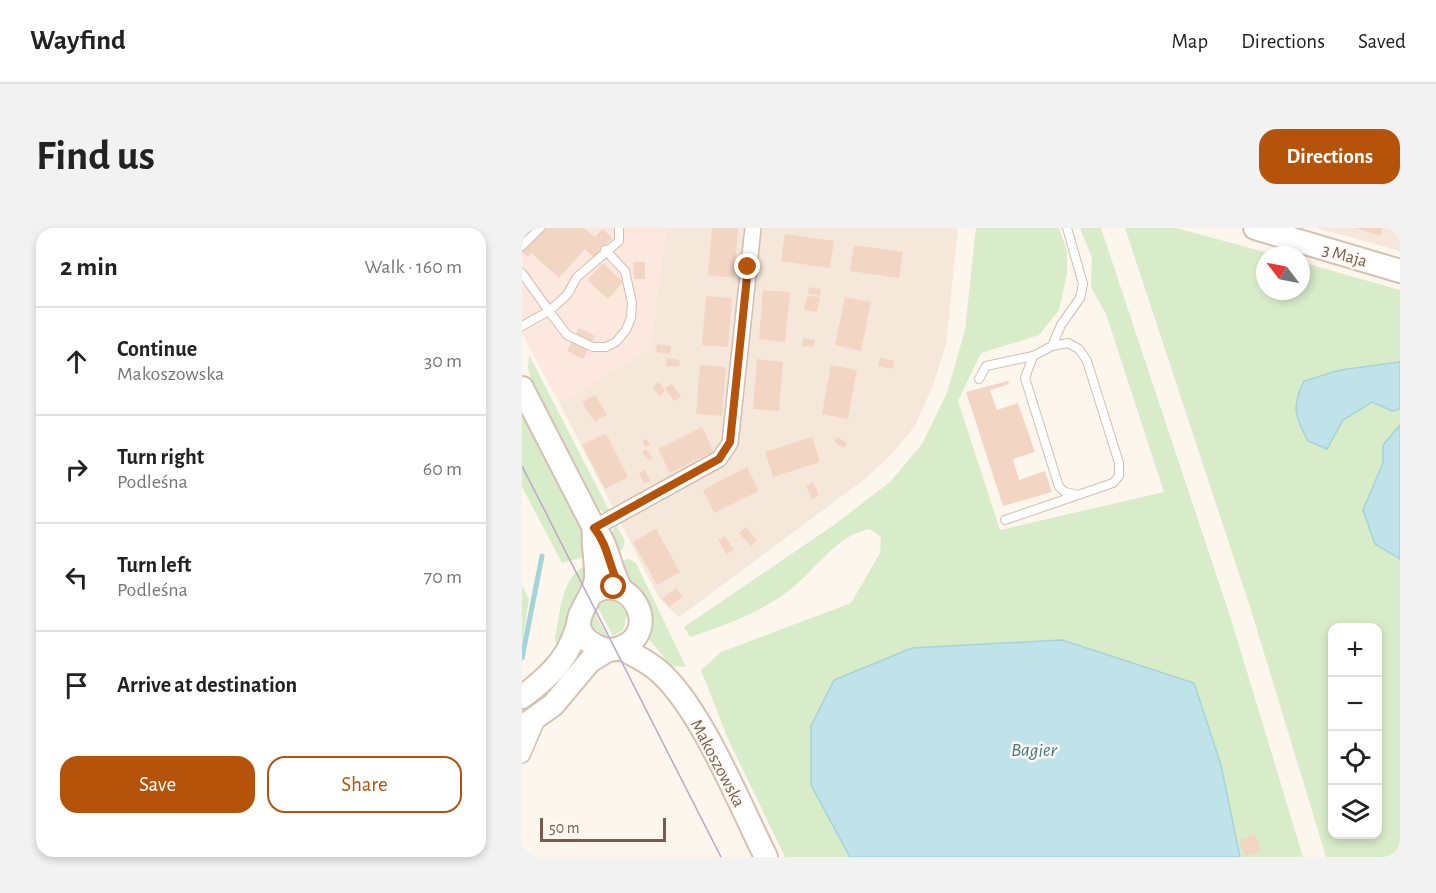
<!DOCTYPE html>
<html lang="en">
<head>
<meta charset="utf-8">
<style>
  :root { --surface:#fff; --page:#f2f2f2; --text:#222; --muted:#767676; --line:#e0e0e0; --accent:#b45309 }
  body { margin:0; font-family:"Alegreya Sans",sans-serif; background:var(--page); color:var(--text) }
  .controls { position:absolute; right:18px; bottom:18px; display:grid; overflow:hidden; border-radius:12px; box-shadow:0 3px 9px #0003 }
  .controls button { width:54px; height:54px; display:grid; place-items:center; padding:0; border:0; border-bottom:2px solid var(--line); background:var(--surface); color:var(--text); font:30px sans-serif }
  .compass { position:absolute; left:734px; top:18px; width:54px; height:54px; border-radius:50%; background:var(--surface); box-shadow:0 3px 9px #0003; rotate:302deg }
  .scale { position:absolute; left:18px; bottom:15px; width:126px; box-sizing:border-box; padding-left:6px; border:3px solid #7a5c4d; border-top:0; font-size:16px; line-height:21px; white-space:nowrap; color:#7a5c4d; -webkit-text-stroke:4px #fffaf3; paint-order:stroke }
  .stop { position:absolute; width:18px; height:18px; margin:-14px; border:4px solid #b45309; border-radius:50%; background:#fff }
  .stop.end { background:#b45309; border-color:#fff; box-shadow:0 2px 6px #0008 }
  .list { margin:0; padding:0; list-style:none }
  h2 { display:flex; justify-content:space-between; align-items:center; height:78px; margin:0; padding:0 24px; font-size:26px }
  h2 small { font-size:20px; font-weight:400; color:var(--muted) }
  .list li { display:grid; grid-template-columns:39px 1fr auto; gap:18px; align-items:center; box-sizing:border-box; height:108px; padding:0 24px; border-top:2px solid var(--line) }
  .list b { display:block; font-size:22px; white-space:nowrap }
  .list p { margin:0; font-size:20px; white-space:nowrap; color:var(--muted) }
  .list em { font-size:20px; font-style:normal; color:var(--muted) }
  .actions { display:flex; gap:12px; padding:18px 24px }
  .actions a { flex:1; padding:14px 0; border:2px solid var(--accent); border-radius:18px; text-align:center; font-size:21px; color:var(--accent) }
  .actions .main { background:var(--accent); color:#fff }
  .icon { flex:none; width:33px; height:33px; fill:none; stroke:currentColor; stroke-width:2; stroke-linecap:round; stroke-linejoin:round }
  .map { position:relative; flex:none; width:878px; height:629px; overflow:hidden; border-radius:18px }
  header { display:flex; align-items:center; gap:36px; box-sizing:border-box; height:84px; padding:0 30px; background:var(--surface); border-bottom:2px solid var(--line) }
  header strong { font-size:28px }
  nav { display:flex; gap:33px; margin-inline-start:auto; font-size:21px }
  .intro { display:flex; align-items:center; justify-content:space-between; box-sizing:border-box; height:144px; padding:0 36px }
  h1 { margin:0; font-size:42px }
  .button { padding:15px 27px; border-radius:18px; background:var(--accent); color:#fff; font-size:21px; font-weight:700 }
  main { display:flex; gap:36px; padding:0 36px }
  aside { flex:1; background:var(--surface); border-radius:18px; box-shadow:0 3px 9px #0003 }
  .map>svg:first-child { display:block }
</style>
</head>
<body>
<header>
<strong>Wayfind</strong>
<nav><a>Map</a><a>Directions</a><a>Saved</a></nav>
</header>
<div class="intro"><h1>Find us</h1><a class="button">Directions</a></div>
<main>
<aside>
<h2>2 min<small>Walk · 160 m</small></h2>
<ul class="list">
<li><svg class="icon" aria-label="ahead" viewBox="0 0 24 24"><path d="M12 20V5M6 11l6-6 6 6"/></svg><div><b>Continue</b><p>Makoszowska</p></div><em>30 m</em></li>
<li><svg class="icon" aria-label="right" viewBox="0 0 24 24"><path d="M7 20v-9h11M14 6l5 5-5 5"/></svg><div><b>Turn right</b><p>Podleśna</p></div><em>60 m</em></li>
<li><svg class="icon" aria-label="left" viewBox="0 0 24 24"><path d="M17 20v-9H6M10 6l-5 5 5 5"/></svg><div><b>Turn left</b><p>Podleśna</p></div><em>70 m</em></li>
<li><svg class="icon" aria-label="arrive" viewBox="0 0 24 24"><path d="M6 21V4h12l-3 4 3 4H6"/></svg><div><b>Arrive at destination</b></div></li>
</ul>
<div class="actions"><a class="main">Save</a><a>Share</a></div>
</aside>
<div class="map">
<svg width="878" height="629" viewBox="0 0 878 629">
  <rect width="100%" height="100%" fill="#fdf6ec"/>
  <path fill="#f5e8da" d="M144 0H436L424 116 411 157 393 198 368 228 339 254 157 389 137 370 38 176 128 120Z
    M795 0H878V23Z"/>
  <path fill="#fde8e0" d="M0 0H144L128 120 38 176 0 106Z"/>
  <path fill="#d8ecc9" fill-rule="evenodd" d="M454 0H537L545 23V46L537 82 517 107 459 125 436 173 478 302 642 264 584 86 569 59 570 30 558 0H579L709 391 781 629H718L699 537 672 455 638 446 289 557 328 629H263L206 511 179 442 199 424 329 375 358 325 359 309 348 301C312 307 290 348 261 367 232 387 200 398 168 409L162 399 312 297 368 254 400 216 425 165 443 102Z
    M603 0H654L754 27H743V63H779V34L878 62V629H804L729 382ZM810 400H856V606H810Z
    M7 127 88 284H81L73 278 10 156 6 140Z
    M0 181 61 301 66 328 40 335 0 259Z
    M94 297 103 313 100 322 94 323 88 307Z
    M107 331 114 335 164 439 149 438 127 411 96 333Z
    M67 336V347L40 420 34 415 33 410C39 384 38 347 67 336Z
    M0 357 7 371 0 415Z
    M90 372 100 378 105 387 101 402 91 408 74 376Z
    M71 381 85 409 70 399 69 387Z"/>
  <path fill="#bfe3e8" stroke="#a5d3da" stroke-width="1.5" d="M878 134V181L870 183 850 174 821 192 805 221 786 213C773 189 769 179 782 153L818 142Z
    M878 197V331L853 316 841 282 861 235V217Z
    M540 412 672 455 699 537 718 629H328L289 557V498L312 452 390 420Z"/>
  <g fill="none" stroke-linecap="round" stroke-linejoin="round">
    <path stroke="#a5d3da" stroke-width="5" d="M0 430 20 328"/>
  </g>
  <path fill="#f3d5c3" d="M0 0H62L73 9 81 1 90 10 72 30 63 21 37 50 9 25 6 29 0 24Z
    M190 0H216L212 50 186 47Z
    M834 0H861L858 8Z
    M263 6 312 13 308 40 259 33Z
    M332 17 381 24 377 50 328 43Z
    M111 34H123V51H112Z
    M81 35 101 54 86 71 65 52Z
    M287 59 299 61 298 68 286 66Z
    M241 62 268 64 263 114 237 111Z
    M184 68 210 70 206 119 180 117Z
    M285 68 298 69 295 84 282 82Z
    M323 69 349 74 339 123 313 117Z
    M57 100 73 108 61 131 45 123Z
    M281 110 293 112 292 119 280 118Z
    M135 116 149 118 148 126 134 124Z
    M145 130 158 132 157 139 144 138Z
    M358 130 372 133 370 141 356 138Z
    M235 131 261 134 257 183 231 181Z
    M178 137 204 139 200 188 174 186Z
    M309 137 335 142 326 191 300 186Z
    M486 153 487 156 468 162 475 182 496 175 513 224 491 231 497 252 523 243 530 264 481 278 444 164Z
    M137 154 143 163 137 168 130 159Z
    M150 156 159 168 152 173 143 160Z
    M73 167 85 187 73 194 60 174Z
    M180 199 192 223 148 245 136 221Z
    M84 205 106 249 83 261 60 217Z
    M290 209 298 234 251 249 243 224Z
    M315 209 325 215 322 220 312 214Z
    M125 211 128 217 123 219 120 213Z
    M124 221 131 230 127 232 120 224Z
    M225 239 237 263 192 285 181 262Z
    M123 242 129 253 122 256 117 245Z
    M291 254 297 267 290 271 284 258Z
    M224 299 235 313 229 318 217 305Z
    M134 301 158 344 135 357 111 314Z
    M203 308 212 322 205 326 196 312Z
    M154 360 161 368 147 379 140 371Z
    M733 606 739 623 723 628 717 612Z"/>
  <g fill="none" stroke-linecap="round" stroke-linejoin="round">
    <defs>
      <path id="service" d="M0 18 18 0
        M0 45 27 83 45 67 55 49 97 13V0
        M0 98 27 83 45 107 71 119H84L94 114 104 102 109 90 110 75 103 43 83 22
        M530 118 539 97 558 70 561 56 545 0
        M457 151 464 138 511 128
        M483 292 591 255 597 248V235L565 133 557 121 546 115 530 118 511 128 503 150 537 259 543 264 556 267"/>
      <path id="minor" d="M72 300 197 231 208 215 231 0
        M0 527 15 492"/>
      <path id="secondary" d="M733 0 878 43
        M0 160 72 300C87 318 87 341 99 361
        M69 366C107 340 141 402 100 419 92 423 82 422 74 418 36 397 73 373 74 350 75 333 70 317 72 300
        M98 420C113 427 129 435 141 447 182 487 218 577 244 629
        M0 469C31 446 51 426 58 387
        M0 499 31 477 68 433 86 422"/>
    </defs>
    <use href="#service" stroke="#d1beb0" stroke-width="10"/>
    <use href="#minor" stroke="#d1beb0" stroke-width="18"/>
    <use href="#secondary" stroke="#d6c0b0" stroke-width="26"/>
    <use href="#service" stroke="#fff" stroke-width="8"/>
    <use href="#minor" stroke="#fff" stroke-width="15"/>
    <use href="#secondary" stroke="#fff" stroke-width="22"/>
    <path stroke="#b9a8c9" stroke-width="1.5" d="M0 238 199 629"/>
  </g>
  <g fill="none" stroke-linecap="round" stroke-linejoin="round">
    <path stroke="#b45309" stroke-width="8" d="M92 359 99 361C87 341 87 318 72 300L197 231 208 214 226 39"/>
  </g>
  <g text-anchor="middle" stroke-width="5" stroke-linejoin="round" paint-order="stroke">
    <g font-size="18" fill="#7a5c4d" stroke="#fffaf3">
      <text transform="translate(823 27) rotate(16)" y="6">3 Maja</text>
      <text transform="translate(196 535) rotate(62)" y="6">Makoszowska</text>
    </g>
    <g font-size="20" font-style="italic" fill="#437c86" stroke="#fffaf3">
      <text x="512" y="528">Bagier</text>
    </g>
  </g>
</svg>
<div class="controls">
<button>+</button>
<button>−</button>
<button><svg class="icon" aria-label="locate" viewBox="0 0 24 24"><circle cx="12" cy="12" r="6"/><path d="M12 2v4M12 18v4M2 12h4M18 12h4"/></svg></button>
<button><svg class="icon" aria-label="layers" viewBox="0 0 24 24"><path d="M12 4l9 5-9 5-9-5zM3 14l9 5 9-5"/></svg></button>
</div>
<svg class="compass" viewBox="-18 -18 36 36"><path d="M0-13l5 13h-10z" fill="#e53935"/><path d="M0 13l5-13h-10z" fill="#767676"/></svg>
<div class="scale">50 m</div>
<div class="stop" style="left:92px;top:359px"></div>
<div class="stop end" style="left:226px;top:39px"></div>
</div>
</main>
</body>
</html>
